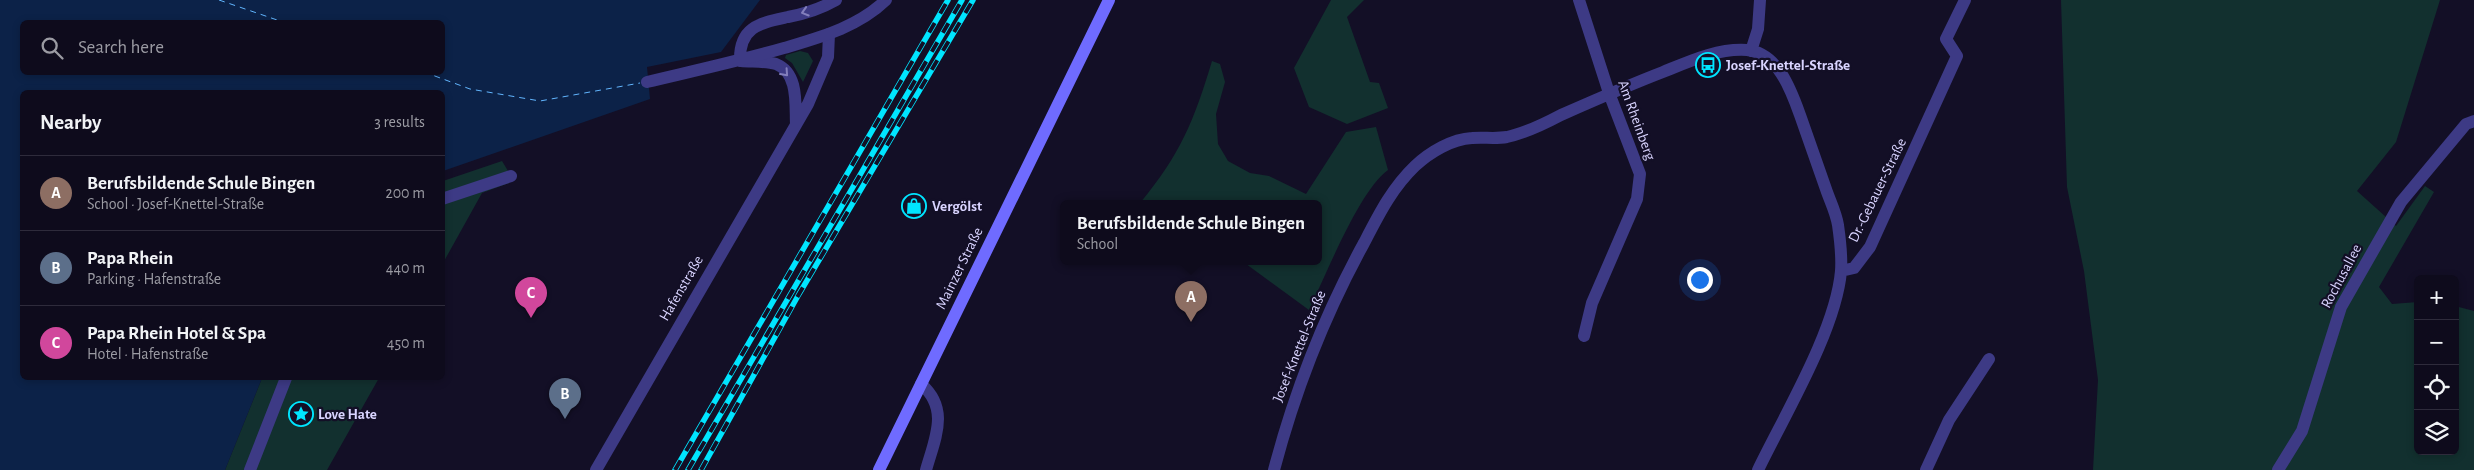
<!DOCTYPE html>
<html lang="en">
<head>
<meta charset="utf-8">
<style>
  :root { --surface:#0e0b1c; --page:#1c1929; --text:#f1f3f6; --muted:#9b9ba3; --line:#2e2b3b; --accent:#2563eb }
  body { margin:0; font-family:"Alegreya Sans",sans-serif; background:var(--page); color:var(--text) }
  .controls { position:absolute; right:15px; bottom:15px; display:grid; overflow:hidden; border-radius:8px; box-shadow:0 2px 8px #0003 }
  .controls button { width:45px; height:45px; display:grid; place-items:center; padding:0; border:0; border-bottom:1px solid var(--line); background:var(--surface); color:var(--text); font:25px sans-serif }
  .you { position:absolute; left:1699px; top:279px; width:18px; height:18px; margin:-12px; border:4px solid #fff; border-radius:50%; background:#1a73e8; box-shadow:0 0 0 8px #1a73e833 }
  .badge { display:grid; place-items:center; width:32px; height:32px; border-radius:50%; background:var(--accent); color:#fff; font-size:16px; font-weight:700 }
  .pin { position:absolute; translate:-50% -41px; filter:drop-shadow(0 1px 2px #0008) }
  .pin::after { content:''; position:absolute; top:26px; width:18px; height:15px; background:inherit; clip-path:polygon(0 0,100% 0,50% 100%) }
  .popup { position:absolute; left:1060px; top:200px; width:262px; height:65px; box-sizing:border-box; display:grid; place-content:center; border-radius:8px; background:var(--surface); filter:drop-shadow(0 1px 4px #0005); font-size:16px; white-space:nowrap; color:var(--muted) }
  .popup b { font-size:19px; color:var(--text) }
  .popup::after { content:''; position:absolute; left:50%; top:100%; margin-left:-10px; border:10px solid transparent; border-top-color:var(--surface) }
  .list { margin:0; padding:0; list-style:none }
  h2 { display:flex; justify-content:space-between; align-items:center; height:65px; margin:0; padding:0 20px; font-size:21px }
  h2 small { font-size:16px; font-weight:400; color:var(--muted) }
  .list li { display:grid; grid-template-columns:32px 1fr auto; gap:15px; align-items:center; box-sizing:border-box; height:75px; padding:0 20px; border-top:1px solid var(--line) }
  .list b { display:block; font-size:19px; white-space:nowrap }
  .list p { margin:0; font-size:16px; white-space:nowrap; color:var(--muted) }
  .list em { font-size:16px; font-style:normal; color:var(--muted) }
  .icon { flex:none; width:28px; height:28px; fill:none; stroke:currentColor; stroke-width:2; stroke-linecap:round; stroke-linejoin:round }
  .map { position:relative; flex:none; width:2474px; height:470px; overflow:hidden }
  .search { position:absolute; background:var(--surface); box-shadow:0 2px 8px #0003; left:20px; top:20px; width:425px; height:55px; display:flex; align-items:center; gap:12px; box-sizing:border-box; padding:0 18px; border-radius:8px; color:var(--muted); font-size:19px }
  .panel { position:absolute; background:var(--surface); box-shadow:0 2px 8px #0003; left:20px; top:90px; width:425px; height:290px; border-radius:8px }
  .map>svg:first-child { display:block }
</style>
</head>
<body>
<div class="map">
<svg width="2474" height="470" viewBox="0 0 2474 470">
  <rect width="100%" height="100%" fill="#130f26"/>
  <path fill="#12302f" d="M1331 0H1364L1347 17 1370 82 1379 83 1388 108 1347 124 1309 107 1294 68Z
    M2061 0H2440L2396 142 2357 191 2396 226 2425 186 2434 192 2379 287 2392 304 2418 302V451H2455V306L2474 311V470H2093L2098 380 2084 271 2067 187Z
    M800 51 808 53 813 61 803 82 792 63 785 58 786 55Z
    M1212 61 1220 64 1225 82 1216 114 1218 144 1228 161 1250 173 1269 176 1306 194 1346 132 1376 127 1388 170C1359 191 1326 275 1309 310L1242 261H1318V203H1140C1180 155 1194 121 1212 61Z
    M502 161 511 176 509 183 482 193 443 263V181Z
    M262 378H379L327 470H225Z"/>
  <path fill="#0c2248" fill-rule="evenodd" d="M0 0H760L721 52 647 67 650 99 443 171 442 92H22V378H262L225 470H0ZM22 22H442V72H22Z"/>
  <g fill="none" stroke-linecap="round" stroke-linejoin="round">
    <path stroke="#62b6ff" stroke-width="1" stroke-dasharray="6 5" stroke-linecap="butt" d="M219 0 283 22
      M424 72 470 89 540 101 640 83"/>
    <path stroke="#3d3a85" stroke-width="12" d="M442 199 511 176
      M250 470 286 378"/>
    <path stroke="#3d3a85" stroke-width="12" d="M1579 0 1609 93 1640 174 1637 199 1592 303 1584 336
      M1751 51 1758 29 1760 0
      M741 61C751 62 766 61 776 64 799 73 795 105 796 124
      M1841 271 1854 268 1870 247 1957 56 1946 39 1965 0
      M921 384C950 409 935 438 926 470
      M596 470 808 104 828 57 829 34
      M1274 470C1295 390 1324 316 1364 243 1379 214 1392 188 1415 166 1430 152 1452 139 1472 138 1484 137 1495 139 1507 137 1526 133 1544 124 1561 115 1595 100 1629 85 1663 72 1690 61 1718 48 1747 50 1778 53 1791 90 1800 115 1809 140 1818 166 1827 192 1831 203 1836 213 1838 225 1840 239 1842 257 1841 271 1836 330 1784 416 1758 470
      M1926 470 1949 420 1989 359
      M2278 470 2302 431 2341 307 2401 202 2466 124 2474 121"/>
    <path stroke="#3d3a85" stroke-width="12" d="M740 61C739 26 761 23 788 17 804 14 822 8 836 0
      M647 82C693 71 739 61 784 48 821 37 858 27 886 0"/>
    <path stroke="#6f6bff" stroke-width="12" d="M879 470 1109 0"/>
    <defs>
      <path id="rail" d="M675 470 948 0
        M688 470 962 0
        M701 470 799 294 973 0"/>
    </defs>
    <use href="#rail" stroke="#00e5ff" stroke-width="5.5"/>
    <use href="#rail" stroke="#130f26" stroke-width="4" stroke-dasharray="11" stroke-linecap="butt"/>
  </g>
  <defs><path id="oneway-chevron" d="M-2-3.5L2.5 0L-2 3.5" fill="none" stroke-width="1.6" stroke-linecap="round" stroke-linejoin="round" transform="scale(1.25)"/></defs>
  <g stroke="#837fbc">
    <use href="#oneway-chevron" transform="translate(805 12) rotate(163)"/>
    <use href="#oneway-chevron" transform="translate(785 73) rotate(48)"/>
  </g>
  <defs>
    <symbol id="bus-ring" viewBox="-11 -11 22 22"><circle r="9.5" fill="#130f26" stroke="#00e5ff" stroke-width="1.5"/><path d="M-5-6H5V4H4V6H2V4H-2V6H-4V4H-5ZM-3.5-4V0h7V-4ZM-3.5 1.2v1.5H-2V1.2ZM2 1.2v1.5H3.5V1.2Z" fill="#00e5ff"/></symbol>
    <symbol id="shop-ring" viewBox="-11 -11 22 22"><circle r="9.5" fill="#130f26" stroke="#00e5ff" stroke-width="1.5"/><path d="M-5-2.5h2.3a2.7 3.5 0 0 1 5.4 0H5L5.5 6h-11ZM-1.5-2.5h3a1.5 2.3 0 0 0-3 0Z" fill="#00e5ff"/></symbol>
    <symbol id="sight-ring" viewBox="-11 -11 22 22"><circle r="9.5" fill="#130f26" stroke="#00e5ff" stroke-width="1.5"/><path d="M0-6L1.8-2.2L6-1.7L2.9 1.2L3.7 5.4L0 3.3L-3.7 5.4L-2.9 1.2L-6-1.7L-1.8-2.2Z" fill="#00e5ff"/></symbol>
  </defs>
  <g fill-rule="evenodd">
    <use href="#bus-ring" x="1694" y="51" width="28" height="28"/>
    <use href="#shop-ring" x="900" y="192" width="28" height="28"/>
    <use href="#sight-ring" x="287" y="400" width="28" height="28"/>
  </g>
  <g text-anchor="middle" stroke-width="4.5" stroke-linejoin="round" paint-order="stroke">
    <g font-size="15" font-weight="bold" fill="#d9d4ff" stroke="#130f26" text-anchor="start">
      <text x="1726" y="70">Josef-Knettel-Straße</text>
      <text x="932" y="211">Vergölst</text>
      <text x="318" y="419">Love Hate</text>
    </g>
    <g font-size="15" fill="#d9d4ff" stroke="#130f26">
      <text transform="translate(1637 120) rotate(70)" y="5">Am Rheinberg</text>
      <text transform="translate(1877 190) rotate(-64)" y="5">Dr.-Gebauer-Straße</text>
      <text transform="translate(959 268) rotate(-64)" y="5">Mainzer Straße</text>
      <text transform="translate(2341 276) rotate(-62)" y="5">Rochusallee</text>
      <text transform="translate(681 288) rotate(-60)" y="5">Hafenstraße</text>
      <text transform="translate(1299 346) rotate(-68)" y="5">Josef-Knettel-Straße</text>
    </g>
  </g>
</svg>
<div class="controls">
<button>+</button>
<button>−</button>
<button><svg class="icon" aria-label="locate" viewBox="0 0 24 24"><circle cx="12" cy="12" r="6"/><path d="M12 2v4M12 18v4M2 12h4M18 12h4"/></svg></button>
<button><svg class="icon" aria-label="layers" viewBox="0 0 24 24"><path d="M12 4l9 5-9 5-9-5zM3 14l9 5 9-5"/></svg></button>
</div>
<div class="you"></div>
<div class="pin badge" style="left:1191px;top:322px;background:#8d6e63">A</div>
<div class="popup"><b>Berufsbildende Schule Bingen</b>School</div>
<div class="pin badge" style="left:565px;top:419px;background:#5c6f8a">B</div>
<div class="pin badge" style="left:531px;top:318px;background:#d1479c">C</div>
<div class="search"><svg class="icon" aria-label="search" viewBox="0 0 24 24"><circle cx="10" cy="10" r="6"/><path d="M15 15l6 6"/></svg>Search here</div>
<section class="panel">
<h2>Nearby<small>3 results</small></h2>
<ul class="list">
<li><span class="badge" style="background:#8d6e63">A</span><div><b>Berufsbildende Schule Bingen</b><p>School · Josef-Knettel-Straße</p></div><em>200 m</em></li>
<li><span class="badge" style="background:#5c6f8a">B</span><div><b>Papa Rhein</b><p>Parking · Hafenstraße</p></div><em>440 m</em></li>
<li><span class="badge" style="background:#d1479c">C</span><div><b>Papa Rhein Hotel &amp; Spa</b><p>Hotel · Hafenstraße</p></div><em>450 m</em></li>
</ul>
</section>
</div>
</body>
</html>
